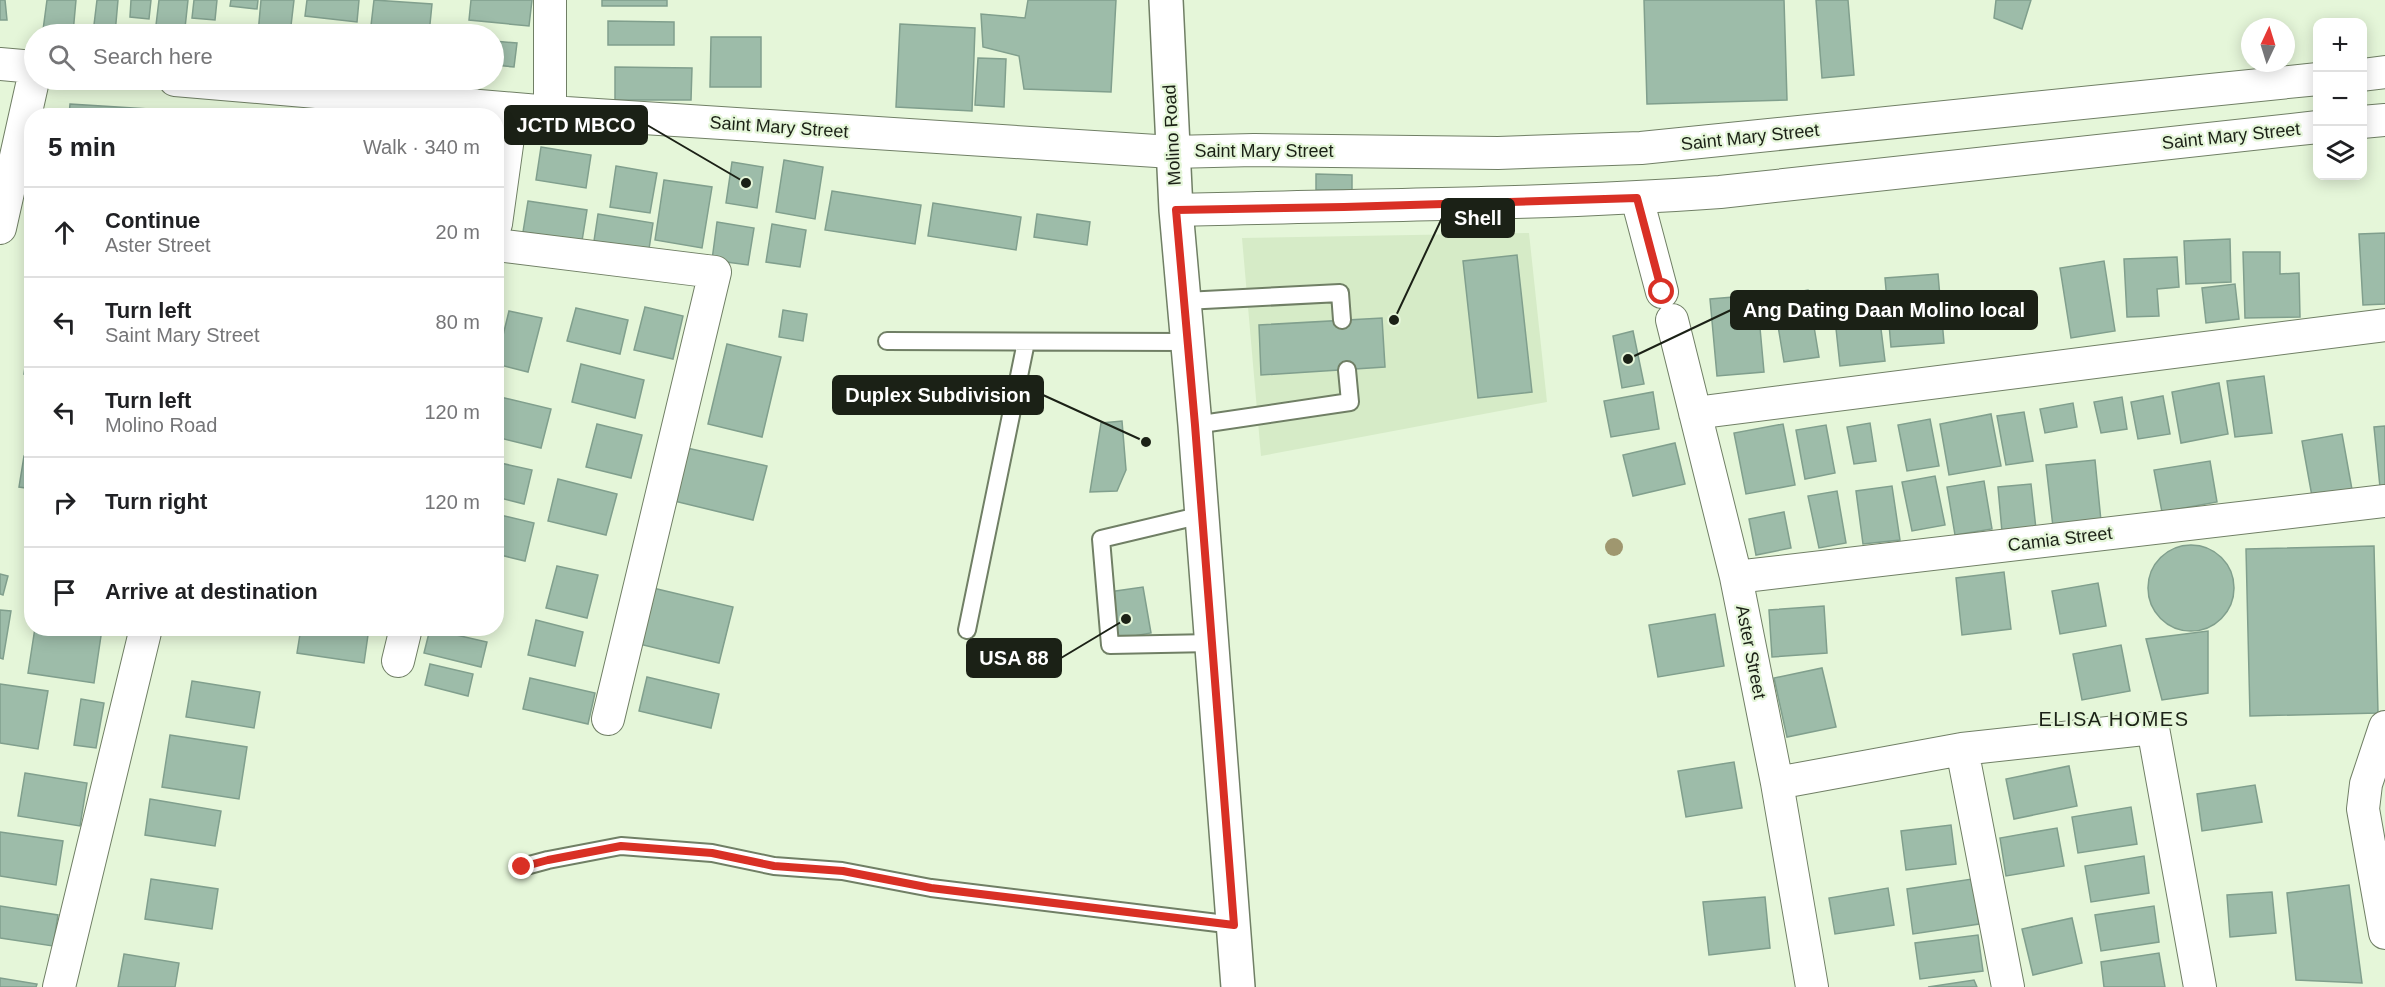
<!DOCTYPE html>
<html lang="en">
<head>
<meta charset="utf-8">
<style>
  :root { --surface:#fff; --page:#f6f6f6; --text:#202124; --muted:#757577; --line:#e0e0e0 }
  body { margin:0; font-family:Helvetica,sans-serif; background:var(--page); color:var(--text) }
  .controls { position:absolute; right:18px; top:18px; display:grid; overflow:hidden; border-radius:12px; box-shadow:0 3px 15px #0003 }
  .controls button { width:54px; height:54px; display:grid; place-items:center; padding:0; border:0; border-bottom:2px solid var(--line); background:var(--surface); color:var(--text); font:30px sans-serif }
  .compass { position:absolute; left:2241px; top:18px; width:54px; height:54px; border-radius:50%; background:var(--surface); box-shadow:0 3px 15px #0003; rotate:4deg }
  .stop { position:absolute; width:18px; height:18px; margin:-14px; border:4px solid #d93025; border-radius:50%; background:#fff }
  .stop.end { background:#d93025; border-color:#fff; box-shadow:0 2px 6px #0008 }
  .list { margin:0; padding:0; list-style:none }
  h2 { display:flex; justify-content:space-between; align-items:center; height:78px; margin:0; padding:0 24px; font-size:26px }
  h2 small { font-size:20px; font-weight:400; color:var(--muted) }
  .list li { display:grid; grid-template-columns:39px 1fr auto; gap:18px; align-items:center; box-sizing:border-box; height:90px; padding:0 24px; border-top:2px solid var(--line) }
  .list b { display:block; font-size:22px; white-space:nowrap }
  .list p { margin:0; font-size:20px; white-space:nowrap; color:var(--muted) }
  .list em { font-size:20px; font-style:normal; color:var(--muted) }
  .icon { flex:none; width:33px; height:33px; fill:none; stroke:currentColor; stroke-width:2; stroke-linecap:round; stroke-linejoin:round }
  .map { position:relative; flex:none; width:2385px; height:987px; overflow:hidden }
  .search { position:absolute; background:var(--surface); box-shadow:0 3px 15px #0003; left:24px; top:24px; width:480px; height:66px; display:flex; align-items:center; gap:15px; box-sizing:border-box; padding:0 21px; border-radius:33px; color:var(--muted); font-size:22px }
  .panel { position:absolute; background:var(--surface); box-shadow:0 3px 15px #0003; left:24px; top:108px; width:480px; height:528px; border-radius:24px }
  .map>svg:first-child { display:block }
</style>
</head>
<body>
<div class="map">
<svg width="2385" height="987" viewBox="0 0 2385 987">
  <rect width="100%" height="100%" fill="#e5f6d9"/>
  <path fill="#d6ebc7" d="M1529 233 1547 402 1261 456 1242 238Z"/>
  <path fill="#9dbca9" stroke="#809f8d" stroke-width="1.5" d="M0 0H5L7 20H0Z
    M47 0H76L73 33 43 30Z
    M97 0H118L115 34 93 33Z
    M131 0H151L149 19 130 17Z
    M159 0H188L185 28 156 25Z
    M194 0H217L215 20 192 18Z
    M231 0H258L257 9 230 6Z
    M261 0H294L290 34H258Z
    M307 0H359L357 22 305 16Z
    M374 0 432 4 429 34H370Z
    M471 0H532L529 26 469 20Z
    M602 0H667V6H602Z
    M1028 0H1116L1111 92 1024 89 1019 56 983 47 981 14 1025 18Z
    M1644 0H1784L1787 100 1647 104Z
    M1816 0H1848L1854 75 1822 78Z
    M1996 0H2031L2022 29 1994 18Z
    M608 21 674 22V45H608Z
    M900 24 975 28 972 111 896 107Z
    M304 26 347 30 346 34H303Z
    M711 37H761V87H710Z
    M494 41 517 43 514 67 494 65Z
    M978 58 1006 59 1004 107 975 105Z
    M615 67 692 68 691 100H615Z
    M70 104 149 109V116H69Z
    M541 147 591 155 586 188 536 180Z
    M784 160 823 167 815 219 776 212Z
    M732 162 763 167 757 208 726 203Z
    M616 166 657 173 650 213 610 207Z
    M1316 174 1352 175V190H1316Z
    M664 180 712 187 702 248 655 240Z
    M832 191 921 205 915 244 825 230Z
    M528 201 587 210 582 241 523 232Z
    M933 203 1021 217 1016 250 928 236Z
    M598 214 653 223 649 249 594 241Z
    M1037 214 1090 222 1087 245 1034 237Z
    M717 222 754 228 748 265 712 260Z
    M772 224 806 230 800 267 766 262Z
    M2385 233V304L2363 305 2359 234Z
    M2230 239 2231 282 2186 284 2184 241Z
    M2243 252H2280V274L2299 273 2300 317 2245 318Z
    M1517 255 1532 392 1478 398 1463 261Z
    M2177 257 2179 287 2157 289 2159 316 2127 317 2124 259Z
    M2104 261 2115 331 2071 338 2060 268Z
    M1938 274 1944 343 1891 347 1885 278Z
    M2235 284 2239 319 2206 323 2202 288Z
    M1808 290 1819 357 1784 362 1773 296Z
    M1757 295 1764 372 1717 376 1710 299Z
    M1878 305 1885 361 1840 366 1834 310Z
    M645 307 683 316 673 359 634 350Z
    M576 308 628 320 620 354 567 341Z
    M783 310 807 314 803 341 779 337Z
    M509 311 542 318 528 372 496 364Z
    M1382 318 1385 367 1261 375 1259 325Z
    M1633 331 1644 384 1622 388 1613 336Z
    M29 339H32V375L24 374Z
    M727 344 781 357 762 437 708 424Z
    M581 364 644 380 635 418 572 402Z
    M2264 376 2272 433 2235 437 2227 381Z
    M2219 383 2228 434 2181 443 2172 392Z
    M1653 392 1659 429 1611 437 1604 401Z
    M496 396 551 409 541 448 496 437Z
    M2163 396 2170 434 2138 439 2131 402Z
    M2122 397 2127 429 2101 433 2094 402Z
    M2073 403 2077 427 2045 433 2040 409Z
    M2024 412 2033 461 2006 465 1997 416Z
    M1991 414 2001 466 1949 475 1940 424Z
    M1930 419 1939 466 1907 471 1898 425Z
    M1122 421 1126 470 1117 491 1090 492 1101 423Z
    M1870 423 1876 461 1854 464 1847 427Z
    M597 424 642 435 631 478 586 467Z
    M1783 424 1795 485 1746 494 1734 433Z
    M1826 425 1835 473 1805 479 1796 430Z
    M2385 426V497H2381L2374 427Z
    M2342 434 2353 495 2313 502 2302 441Z
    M1675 443 1685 484 1633 496 1623 455Z
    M687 448 767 466 753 520 674 501Z
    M24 456 32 457V489L19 487Z
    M2095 460 2101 521 2053 527 2046 465Z
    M2210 461 2217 502 2162 512 2154 470Z
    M496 462 532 470 524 504 496 497Z
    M1935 476 1945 525 1912 531 1902 482Z
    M558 479 617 494 606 535 548 521Z
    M1984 481 1992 529 1955 535 1947 487Z
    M2031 484 2036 529 2002 532 1998 487Z
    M1892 486 1900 540 1863 544 1856 491Z
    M1837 491 1846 543 1819 548 1808 496Z
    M1784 512 1791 548 1756 555 1749 519Z
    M496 514 534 523 525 561 496 554Z
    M2148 588a43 43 0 1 1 86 0a43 43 0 1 1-86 0Z
    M2374 546 2378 713 2250 716 2246 549Z
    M557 566 598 575 587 618 546 608Z
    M2004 572 2011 629 1962 635 1956 578Z
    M0 574 8 576 3 595 0 594Z
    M2098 583 2106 626 2060 634 2052 591Z
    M1143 587 1151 633 1117 639 1109 592Z
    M653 588 733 607 719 663 639 644Z
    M1824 606 1827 653 1772 657 1769 610Z
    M0 610 11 611 3 659 0 658Z
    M1715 614 1724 666 1658 677 1649 625Z
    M536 620 583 632 575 666 528 655Z
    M35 628 102 629 94 683 28 673Z
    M301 628H369L364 663 297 653Z
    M430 629 487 642 481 667 424 653Z
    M2208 631V693L2162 700 2146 639Z
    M2121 645 2130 691 2082 700 2073 654Z
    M430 664 473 674 468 696 425 685Z
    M1822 668 1836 727 1787 737 1774 678Z
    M647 677 719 694 711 728 639 711Z
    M530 678 595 693 588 724 523 709Z
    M192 681 260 692 254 728 186 717Z
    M0 684 48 691 38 749 0 743Z
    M81 699 104 703 96 748 74 745Z
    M170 735 247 747 239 799 162 787Z
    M1734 762 1742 808 1686 817 1678 771Z
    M2069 766 2077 806 2014 819 2006 779Z
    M25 773 87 783 80 826 18 816Z
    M2255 785 2262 822 2202 831 2197 794Z
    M150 799 221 811 215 846 145 835Z
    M2131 807 2137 844 2078 853 2072 817Z
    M1951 825 1956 864 1906 870 1901 831Z
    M2057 828 2064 866 2006 876 2000 838Z
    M0 832 63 841 56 885 0 876Z
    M2144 856 2149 893 2091 902 2085 866Z
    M151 879 218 889 212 929 145 919Z
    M1972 879 1979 924 1913 934 1907 889Z
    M2349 885 2362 983 2296 980 2287 893Z
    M1888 888 1894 925 1835 934 1829 898Z
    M2272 892 2276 933 2230 937 2227 895Z
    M1765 897 1770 948 1709 955 1703 902Z
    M0 906 58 915 53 946 0 938Z
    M2154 906 2159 942 2101 951 2095 915Z
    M2072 918 2082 963 2033 975 2022 929Z
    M1978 935 1983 971 1920 979 1915 943Z
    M2159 953 2165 987H2104L2101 962Z
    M124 954 179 963 175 987H118Z
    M0 978 37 984 36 987H0Z
    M1974 980 1977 987H1928Z"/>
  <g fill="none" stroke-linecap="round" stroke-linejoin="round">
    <defs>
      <path id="lane" d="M1185 301 1340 293 1342 320
        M887 341 1188 342
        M1195 425 1350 402 1347 370
        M1202 515 1101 539 1110 645 1212 643
        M967 630 1026 342
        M522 867 548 860 621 846 712 853 774 866 842 871 931 888 1234 925"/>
      <path id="street" d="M0 64 34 67
        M2362 75 2385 72
        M175 80 550 112 1172 152 1254 150 1498 153 1641 148 2318 79
        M550 112V0
        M2362 122 2385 120
        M1637 198 1662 292
        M1176 210C1357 205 1539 205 1720 192L2318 127
        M496 224 512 109
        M0 228 34 76
        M496 245 715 272 608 719
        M1672 320 1736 577 1777 783 1812 987
        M1695 413 2385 325
        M1736 577 2385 501
        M398 661 406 628
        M2385 727 2366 784 2363 809 2385 933
        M1962 749 2008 987
        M1777 783 1962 749 2153 728 2200 987
        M59 987 146 628"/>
      <path id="primary" d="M1166 0 1176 210 1195 425 1238 987"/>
    </defs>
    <use href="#lane" stroke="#707f65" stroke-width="20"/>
    <use href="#street" stroke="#707f65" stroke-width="34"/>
    <use href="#primary" stroke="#707f65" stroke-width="36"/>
    <use href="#lane" stroke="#fff" stroke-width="16"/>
    <use href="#street" stroke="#fff" stroke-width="32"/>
    <use href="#primary" stroke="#fff" stroke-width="33"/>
  </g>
  <circle fill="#9f976f" cx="1614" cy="547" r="9"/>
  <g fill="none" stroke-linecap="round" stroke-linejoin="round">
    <path stroke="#d93025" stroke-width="8" d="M522 867 548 860 621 846 712 853 774 866 843 871 931 888 1234 925 1195 425 1176 210 1344 207 1637 198 1662 292"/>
  </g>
  <g text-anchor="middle" stroke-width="4.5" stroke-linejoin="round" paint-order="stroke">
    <g font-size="18" fill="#1b2116" stroke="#e5f6d9">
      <text transform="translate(779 127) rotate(4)" y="6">Saint Mary Street</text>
      <text transform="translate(1172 135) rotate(-93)" y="6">Molino Road</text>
      <text transform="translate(2231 136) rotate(-6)" y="6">Saint Mary Street</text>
      <text transform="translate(1750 137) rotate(-6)" y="6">Saint Mary Street</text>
      <text x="1264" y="157">Saint Mary Street</text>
      <text transform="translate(2060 539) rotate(-7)" y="6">Camia Street</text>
      <text transform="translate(1751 652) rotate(79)" y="6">Aster Street</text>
    </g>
    <g font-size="20" letter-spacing="1.5" fill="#1b2116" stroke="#e5f6d9">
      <text x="2114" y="726">ELISA HOMES</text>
    </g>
  </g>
  <path fill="none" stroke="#1b2116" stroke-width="2" d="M746 183L647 125M1394 320L1442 218M1628 359L1731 310M1146 442L1043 395M1126 619L1061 658"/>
  <g fill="#1b2116" stroke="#e5f6d9" stroke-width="2">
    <circle cx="746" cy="183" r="6"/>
    <circle cx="1394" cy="320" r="6"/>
    <circle cx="1628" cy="359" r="6"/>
    <circle cx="1146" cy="442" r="6"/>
    <circle cx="1126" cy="619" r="6"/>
  </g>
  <g fill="#1b2116" stroke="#1b2116" stroke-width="2">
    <rect x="505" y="106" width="142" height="38" rx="6"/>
    <rect x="1442" y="199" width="72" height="38" rx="6"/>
    <rect x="1731" y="291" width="306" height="38" rx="6"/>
    <rect x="833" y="376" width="210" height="38" rx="6"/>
    <rect x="967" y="639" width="94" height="38" rx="6"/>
  </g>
  <g font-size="20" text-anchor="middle" font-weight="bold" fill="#fff">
    <text x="576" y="132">JCTD MBCO</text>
    <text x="1478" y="225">Shell</text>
    <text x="1884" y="317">Ang Dating Daan Molino local</text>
    <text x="938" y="402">Duplex Subdivision</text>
    <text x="1014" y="665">USA 88</text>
  </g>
</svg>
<div class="controls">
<button>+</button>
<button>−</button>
<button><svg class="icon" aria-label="layers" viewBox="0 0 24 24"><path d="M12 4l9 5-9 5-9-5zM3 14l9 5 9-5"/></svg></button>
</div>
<svg class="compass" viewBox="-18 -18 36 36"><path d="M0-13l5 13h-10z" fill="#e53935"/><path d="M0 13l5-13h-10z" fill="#757577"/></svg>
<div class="stop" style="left:1662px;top:292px"></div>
<div class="stop end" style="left:522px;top:867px"></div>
<div class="search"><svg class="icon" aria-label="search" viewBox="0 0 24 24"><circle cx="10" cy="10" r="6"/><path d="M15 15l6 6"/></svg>Search here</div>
<section class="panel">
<h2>5 min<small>Walk · 340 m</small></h2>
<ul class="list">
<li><svg class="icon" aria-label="ahead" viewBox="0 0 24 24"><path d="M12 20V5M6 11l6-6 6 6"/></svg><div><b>Continue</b><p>Aster Street</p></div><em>20 m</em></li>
<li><svg class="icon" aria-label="left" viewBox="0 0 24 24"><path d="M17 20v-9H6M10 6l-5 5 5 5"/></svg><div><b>Turn left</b><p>Saint Mary Street</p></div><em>80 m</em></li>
<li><svg class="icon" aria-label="left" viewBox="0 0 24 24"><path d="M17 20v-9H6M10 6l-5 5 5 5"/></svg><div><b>Turn left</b><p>Molino Road</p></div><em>120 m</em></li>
<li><svg class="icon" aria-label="right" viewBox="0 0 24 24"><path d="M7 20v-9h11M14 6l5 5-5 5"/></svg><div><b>Turn right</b></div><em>120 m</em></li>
<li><svg class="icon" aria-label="arrive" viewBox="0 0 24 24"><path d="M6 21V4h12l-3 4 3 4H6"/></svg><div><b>Arrive at destination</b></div></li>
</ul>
</section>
</div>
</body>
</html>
